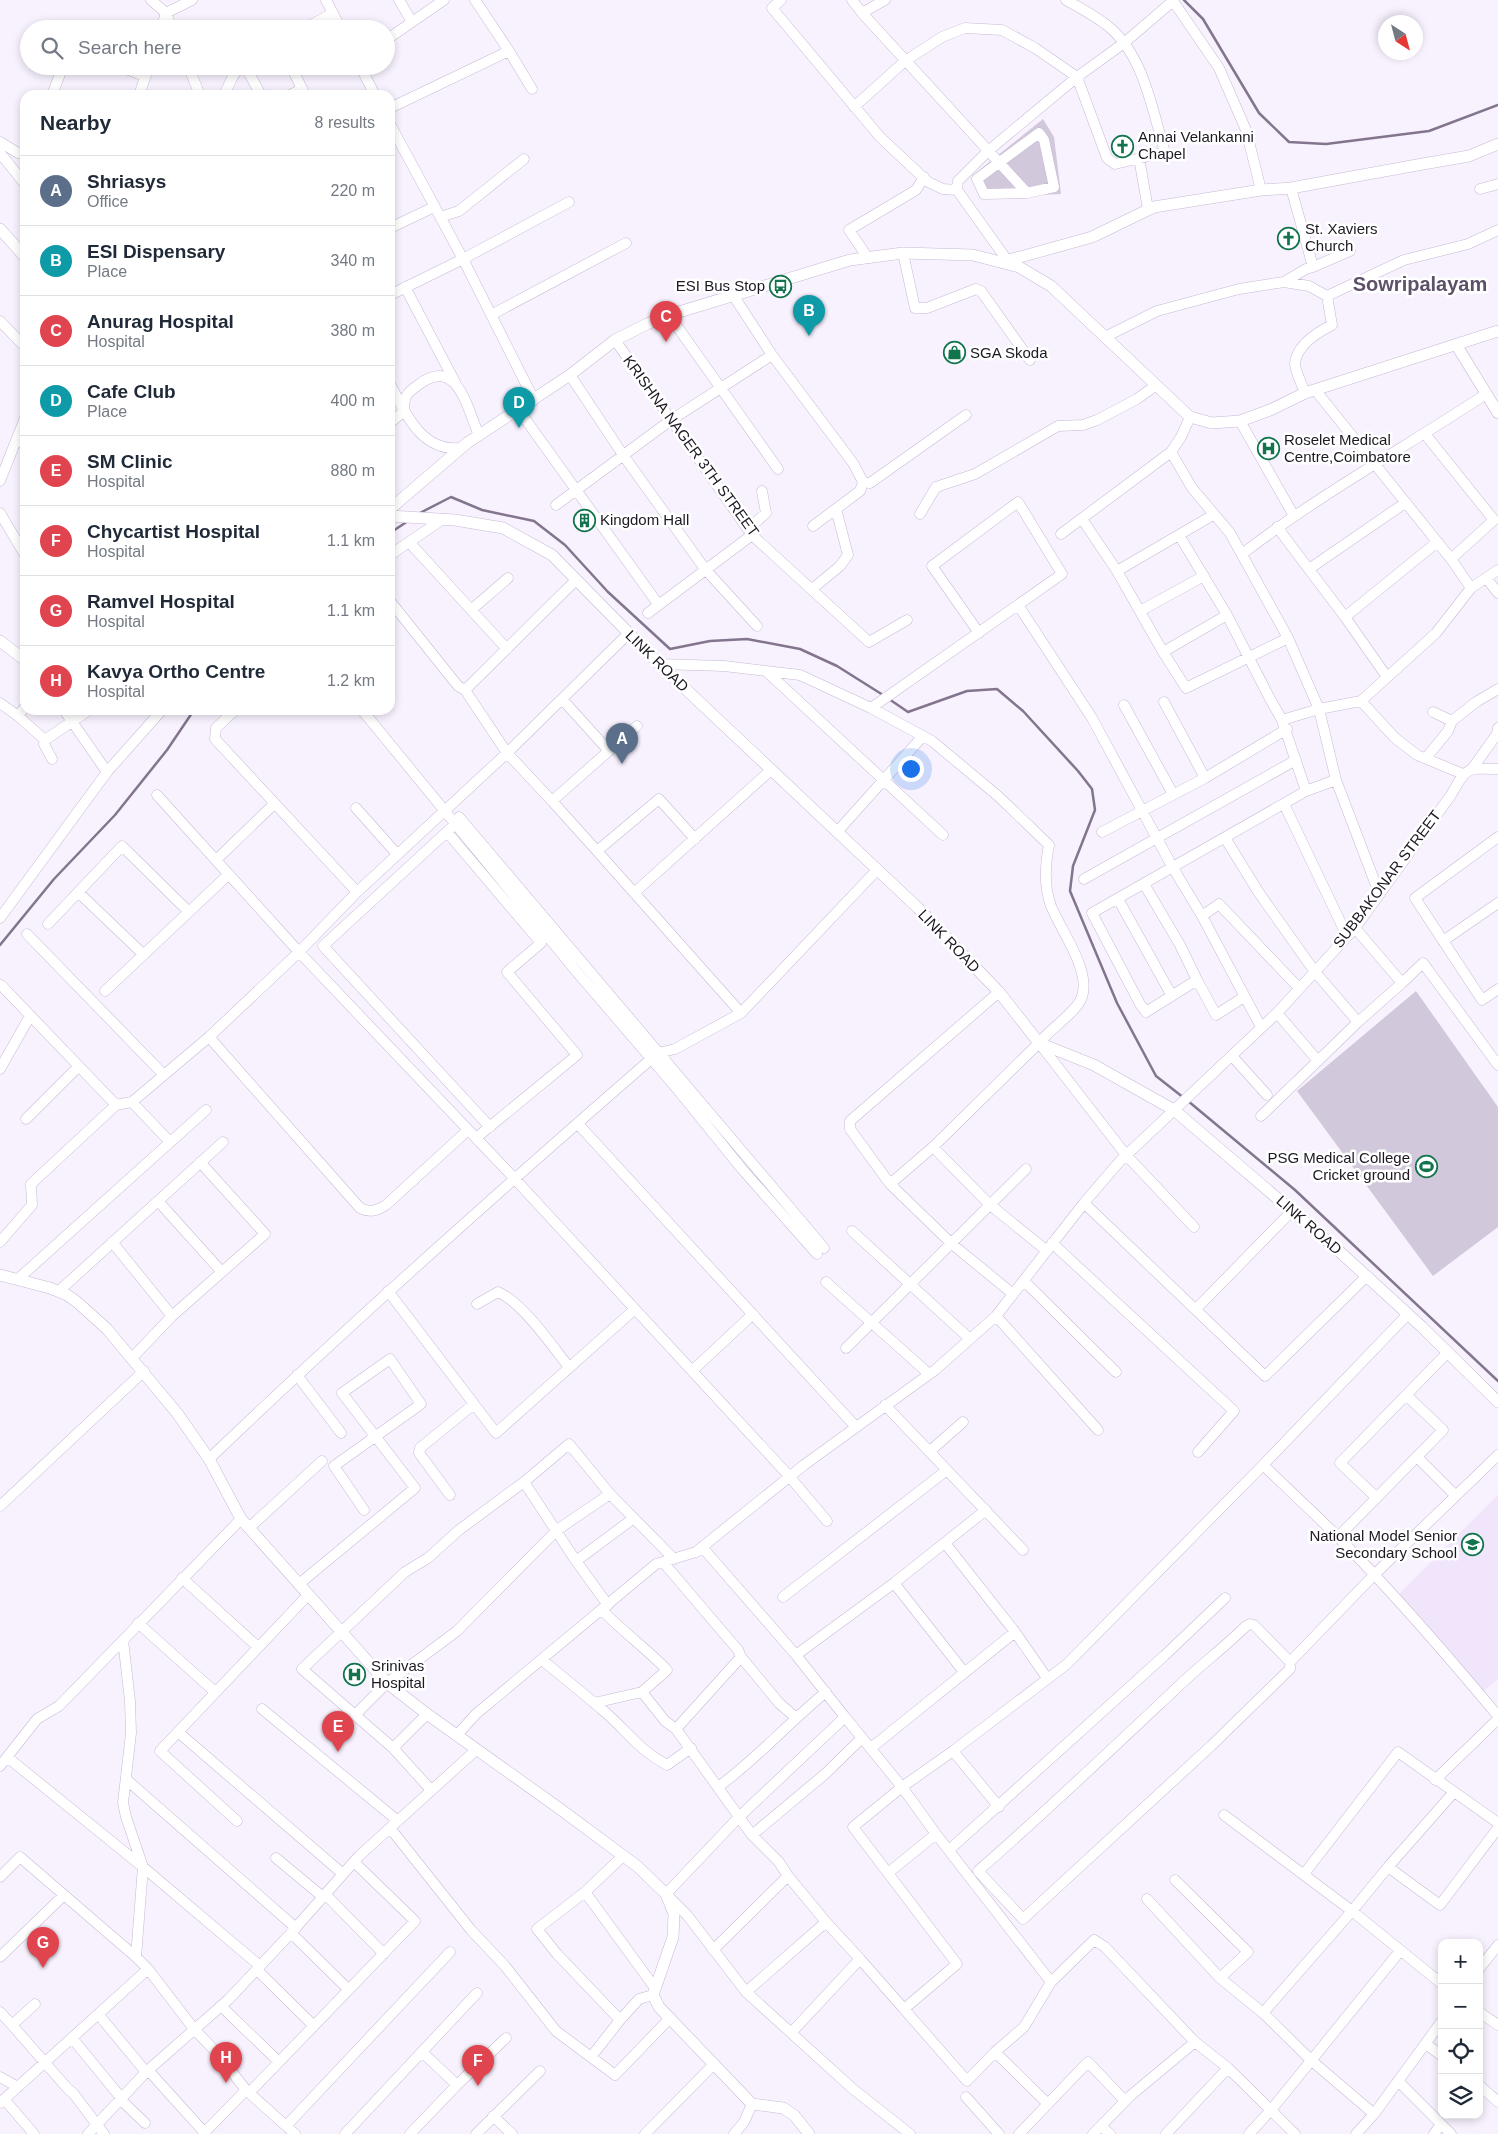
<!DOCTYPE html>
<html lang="en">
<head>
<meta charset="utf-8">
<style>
  :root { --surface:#fff; --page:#f2f2f3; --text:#1f2937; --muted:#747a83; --line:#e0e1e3; --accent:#ea580c }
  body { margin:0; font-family:Arial,sans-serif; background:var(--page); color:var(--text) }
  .controls { position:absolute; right:15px; bottom:15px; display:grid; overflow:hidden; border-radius:10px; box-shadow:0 2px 8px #0003 }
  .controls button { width:45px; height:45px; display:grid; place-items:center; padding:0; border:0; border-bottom:1px solid var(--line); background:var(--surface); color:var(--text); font:25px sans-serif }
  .compass { position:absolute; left:1378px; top:15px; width:45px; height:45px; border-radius:50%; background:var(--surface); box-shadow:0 2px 8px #0003; rotate:144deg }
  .you { position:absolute; left:910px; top:768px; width:18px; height:18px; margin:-12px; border:4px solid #fff; border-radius:50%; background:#1a73e8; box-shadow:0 0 0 8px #1a73e833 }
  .badge { display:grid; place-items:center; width:32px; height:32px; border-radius:50%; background:var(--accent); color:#fff; font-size:16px; font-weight:700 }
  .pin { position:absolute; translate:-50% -41px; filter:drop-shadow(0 1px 2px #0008) }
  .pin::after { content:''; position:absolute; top:26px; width:18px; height:15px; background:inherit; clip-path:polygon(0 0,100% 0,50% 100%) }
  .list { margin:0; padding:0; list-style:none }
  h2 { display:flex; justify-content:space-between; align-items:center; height:65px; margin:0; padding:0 20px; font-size:21px }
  h2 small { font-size:16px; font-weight:400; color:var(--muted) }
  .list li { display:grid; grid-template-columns:32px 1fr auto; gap:15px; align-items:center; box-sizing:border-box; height:70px; padding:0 20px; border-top:1px solid var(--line) }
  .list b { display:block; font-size:19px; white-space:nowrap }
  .list p { margin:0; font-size:16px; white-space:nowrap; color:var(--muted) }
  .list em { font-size:16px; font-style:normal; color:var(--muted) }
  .icon { flex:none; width:28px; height:28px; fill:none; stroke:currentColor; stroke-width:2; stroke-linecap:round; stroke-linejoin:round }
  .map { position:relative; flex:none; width:1498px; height:2134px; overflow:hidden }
  .search { position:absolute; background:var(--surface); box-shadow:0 2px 8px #0003; left:20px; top:20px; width:375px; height:55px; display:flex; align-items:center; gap:12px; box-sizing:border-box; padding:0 18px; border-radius:28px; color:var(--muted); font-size:19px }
  .panel { position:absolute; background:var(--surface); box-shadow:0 2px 8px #0003; left:20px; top:90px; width:375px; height:625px; border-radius:15px }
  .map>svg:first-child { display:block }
</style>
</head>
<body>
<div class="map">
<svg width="1498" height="2134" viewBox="0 0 1498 2134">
  <rect width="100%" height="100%" fill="#f8f2fe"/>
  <path fill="#f0e5fa" d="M1498 1495V1679L1484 1691 1399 1594Z"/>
  <path fill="#d2c8dc" d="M1043 119 1054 137 1061 194 980 198 972 176Z
    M1416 991 1498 1107V1227L1433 1276 1297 1091Z"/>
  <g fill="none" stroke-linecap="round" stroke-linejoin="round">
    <path stroke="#82758d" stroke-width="2.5" d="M1184 0 1203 19 1259 113 1289 142 1326 144 1429 131 1498 105
      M418 514 451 497 482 510 534 521 565 545 608 592 670 649 710 641 747 639 800 649 837 666 883 695
      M390 533 408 521
      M889 699 908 712 967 691 997 689 1023 711 1078 771 1092 789 1095 810 1073 866 1070 891 1117 1003 1156 1076 1184 1098
      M0 945 54 879 115 815 167 750 194 710
      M1188 1101 1295 1190 1498 1381"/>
    <defs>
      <path id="minor" d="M151 0 166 13 172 29
        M326 0 341 29
        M399 0 412 22
        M781 0 772 8 880 137 928 182 943 189 957 190
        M852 0 862 13
        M885 0 862 13 1027 193
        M161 29 166 13 192 0
        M304 29 333 13
        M386 40 444 0
        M509 51 532 89
        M118 66 145 76
        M188 66 200 95
        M245 66 261 95
        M291 66 305 95
        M360 66 375 95
        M52 95 63 66
        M139 95 149 66
        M224 95 233 76 241 66
        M290 95 302 89
        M854 107 905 61 942 37 965 28 1002 30 1035 48 1077 77 1107 158 1115 164 1162 153 1164 149C1152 108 1143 55 1109 27 1096 16 1080 8 1066 0
        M390 108 509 51 475 0
        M390 124 463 259 534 400
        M1039 133 1044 140 1054 187 1027 193 984 194 977 179Z
        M0 142 18 153 25 152
        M0 153 25 184
        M1139 158 1148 209
        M1480 189 1498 184
        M440 217 459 211 524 159
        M390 228 434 207
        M903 253 915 308H927L976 289 981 291 1030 360
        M868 258 849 230 916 190 924 177
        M1007 260 957 190 958 181 988 151 1077 77 1124 43 1173 1 1219 68 1246 130 1261 190
        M1313 267 1350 251
        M1284 282 1306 269 1313 267 1291 188
        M405 287 455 382
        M390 295 463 259 569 202
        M733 295 772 355 853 463 863 482
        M491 315 626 243
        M669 315 778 469
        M0 321 25 347
        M1105 337 1157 311 1239 289 1284 282 1309 286 1327 296 1404 260 1468 244 1498 230
        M615 340 752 535 869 642 907 620
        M570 375 623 455 705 569 757 626
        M390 384C406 414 421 452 461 448
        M1316 391 1451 559 1471 588
        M1305 393C1302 384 1295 372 1295 363 1297 345 1318 332 1332 325L1327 296
        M518 409 658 604
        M1190 417 1181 437 1171 452 1192 488 1230 533 1288 638 1319 709 1336 780 1379 893
        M1240 421 1294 516
        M390 423 404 411C404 396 406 394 418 385 458 355 467 409 479 435
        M1425 434 1494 520 1451 559
        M18 435 25 446
        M0 481 25 418
        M556 505 671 420 772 355
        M0 513 25 555
        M920 514 936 487 975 474 1058 426 1083 425 1097 420 1137 399 1155 386
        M1213 515 1117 571 1163 652 1186 688 1288 638
        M1082 519 1117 571
        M813 526 860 491 863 482 870 483 966 415
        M1277 527 1345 617 1387 677
        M748 529 766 513 762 491
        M1061 534 1171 452
        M1179 535 1227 615 1269 697 1282 720
        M409 542 507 649
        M1242 554C1319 495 1404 448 1486 394
        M390 555 443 519
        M1309 569 1405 503
        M1487 579 1498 593
        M812 589 840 566 848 555 836 509
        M390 601 458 686 465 690 507 753 552 801 637 726
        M1018 605 1092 718 1173 868 1202 916 1261 1027
        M471 610 508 578
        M1140 611 1204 576
        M648 613 752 535
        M1345 617 1436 543
        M1163 652 1227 615
        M659 664 724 666 800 675 871 708 932 741 998 796 1049 845C1045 865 1044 887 1051 906 1061 931 1093 973 1081 999 1075 1013 1050 1029 1039 1043L933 1147 890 1184 850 1129V1121L999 992
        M766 671 943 835
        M465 690 576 580
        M562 699 608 750
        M1361 701 1436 633 1471 588 1498 570
        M1164 702 1205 778
        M0 703 18 716 25 707
        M1124 705 1173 794
        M871 708 1062 574 1018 502 932 566 979 633
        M64 710 107 772
        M235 710 216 728 215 739 357 892
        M362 710 576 971 678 1090 742 1169 817 1254
        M1433 712 1452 721
        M18 716 45 740 44 744 52 759
        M45 740 89 710
        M1426 758 1448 731 1452 721 1476 702 1498 689
        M1472 769 1497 734 1498 728
        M1306 791 1282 720 1319 709 1361 701 1395 738 1417 755 1463 774
        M157 795 299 952 514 1178 789 1476 827 1521
        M552 801 597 851 659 799 695 839
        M1284 804 1347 936
        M356 808 397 854
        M459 817 824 1248
        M451 828 323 946 490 1127
        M447 832 541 943 507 972 577 1055 476 1138
        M837 832 923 736
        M1102 832 1205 778 1287 729
        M1498 837 1415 898 1482 1000 1498 989
        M1225 838 1259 893 1315 972 1358 1022
        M597 851 741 1013
        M216 860 270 808
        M1084 879 1296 760
        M1144 884 1180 945 1197 980
        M78 892 144 955
        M634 893 771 770
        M1118 899 1172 996
        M1202 916 1219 904 1299 988
        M0 918 107 772 162 710
        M48 924 122 846 189 912
        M27 934 163 1074
        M1443 941 1498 903
        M1402 983 1423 963 1498 1065
        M1 985 116 1105
        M105 991 229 874
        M1244 997 1216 1015 1197 980 1146 1012 1140 1004 1092 913 1306 791 1336 780
        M1277 1013 1318 1061
        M209 1037 360 1208C370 1213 376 1211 386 1205L468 1130
        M1039 1043 1126 1155 1194 1227
        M1232 1056 1267 1095
        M0 1069 30 1016
        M132 1102 170 1142
        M1261 1116 1358 1022 1402 983 1355 928
        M26 1119 79 1066
        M578 1124 856 1427
        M933 1147 989 1204 1047 1251
        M890 1184 952 1244 1013 1294
        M158 1201 221 1271
        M1084 1203 1265 1376 1367 1276
        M852 1231 970 1339
        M0 1242 32 1205 31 1184 116 1105 132 1102 209 1037 299 952 357 892 507 753 629 633
        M112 1242 172 1316
        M1052 1243 1234 1411 1198 1452
        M18 1279 206 1110
        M1024 1281 1116 1372
        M826 1282 929 1374
        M59 1291 223 1142
        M388 1291 496 1433 635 1309
        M477 1304 498 1292C523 1303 552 1346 569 1367
        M1196 1309 1292 1211
        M996 1316 1098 1430
        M846 1348 1026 1169
        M132 1358 172 1316 265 1234 200 1162
        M692 1371 753 1314
        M297 1375 341 1433
        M885 1405 1023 1550
        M930 1451 963 1422
        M1417 1457 1456 1496
        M209 1459C355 1319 506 1185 658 1053L675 1049 741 1013 877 870
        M1263 1465 1408 1314
        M524 1482 576 1561 608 1605
        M450 1495 419 1453 420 1448 474 1404
        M1377 1498 1340 1463 1448 1352
        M0 1506 144 1371
        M249 1528 322 1461
        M1338 1537 1443 1430 1406 1395
        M945 1543 1015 1632 1047 1678
        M702 1547 796 1655 845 1717 739 1817 666 1894 687 1915 746 1992 853 2089 910 2134
        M576 1561 634 1518
        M663 1562 738 1650 741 1657 676 1729 752 1835 779 1862 788 1876 713 1950
        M182 1578 258 1647
        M894 1583 964 1672
        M299 1584 415 1488 342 1393 390 1359 421 1404 334 1466 364 1510
        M783 1597 947 1470
        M603 1611C623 1632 647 1649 667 1670L642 1692
        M138 1623 215 1692
        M1250 1624 1254 1625 1290 1662V1669L1211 1746 1023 1919 978 1871C1048 1810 1115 1746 1183 1682 1203 1663 1226 1646 1246 1626Z
        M123 1640 130 1701 131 1733 123 1803 126 1817 143 1867 136 1957
        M796 1655 894 1583 986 1510
        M741 1657 779 1703 795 1717
        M542 1660C563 1677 585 1695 605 1712 628 1732 639 1750 667 1765L691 1748
        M1290 1662 1374 1575 1498 1455
        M594 1703 642 1692 665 1721 676 1729
        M262 1709 398 1821
        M427 1714 393 1748 355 1715 387 1683 457 1631 557 1530 610 1494 674 1559
        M355 1715 302 1669 405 1572 428 1558 459 1530 524 1482 569 1444 610 1494
        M845 1717 902 1787 953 1751 1067 1664 1263 1465C1288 1489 1313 1512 1338 1537 1394 1593 1447 1655 1498 1716
        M178 1732 308 1595
        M457 1735 476 1714 656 1564 696 1552 804 1465 935 1370 996 1316 1084 1203 1120 1161 1277 1013 1355 928 1451 795C1467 767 1466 768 1498 769
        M393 1748 431 1790
        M871 1748 1015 1632
        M953 1751 999 1807
        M7 1757 143 1867 260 1966
        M0 1766 37 1719 59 1706 241 1519
        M127 1780 296 1928
        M1435 1780 1498 1719
        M718 1787C757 1759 788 1723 826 1692
        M1224 1815 1352 1911 1388 1867 1440 1905 1498 1828
        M237 1821 160 1751 178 1732 343 1874
        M390 1828 471 1930 505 1966 556 2031 615 2075 670 2018
        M752 1835 825 1774 862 1738
        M949 1850 1164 1656 1225 1598
        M623 1856 585 1892 655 1988
        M276 1858 323 1897
        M1388 1867 1454 1792
        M888 1873 936 1834
        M1304 1874 1398 1752 1498 1823
        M788 1876 826 1922 860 1959 791 2033
        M0 1877 20 1857 136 1957 148 1969 0 2103
        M1175 1880 1248 1952 1220 1978
        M585 1892 537 1929 557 1954 620 2020 591 2057
        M325 1894 384 1954
        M1147 1899 1220 1978 1263 2013 1352 1911 1442 1984
        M291 1933 349 1990
        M0 1957 63 1896
        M860 1959 904 2009 957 1964 853 1827 902 1787 936 1834 1051 1982 1024 2027 995 2052
        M148 1969 194 2029 217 2053 246 2090 295 2134
        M1479 1969 1498 1945
        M257 1970 314 2026
        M1051 1982 1094 1940 1105 1947 1195 2042
        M746 1992 826 1922
        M221 2006 279 2062
        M904 2009 967 2081 995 2052 1048 2104
        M0 2012 12 2025 35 2004
        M1479 2012 1498 2025
        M1263 2013 1312 2061 1374 2114 1442 2021
        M98 2014 146 2072
        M620 2020 639 1999 653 1995
        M12 2025 68 2089 73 2093 104 2134
        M72 2038 122 2099
        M1426 2044 1442 2056
        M422 2052 457 2085
        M148 2070 204 2132
        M0 2077 18 2087
        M1398 2081 1451 2134
        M1479 2085 1498 2102
        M249 2093 415 1921 354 1862
        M966 2097 999 2134
        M4 2099 34 2134
        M121 2100 145 2123
        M493 2116 512 2134
        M286 2126 450 1952
        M1101 2126 1110 2134
        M88 2134 146 2072 229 1999 291 1933 359 1856 476 1750
        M203 2134 246 2090
        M345 2134 477 1993
        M410 2134 457 2085 506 2038
        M476 2134 540 2071
        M645 2134 714 2064
        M734 2134 744 2122 752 2104
        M1019 2134 1088 2062 1125 2101
        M1093 2134 1130 2096 1195 2042 1228 2068 1295 2134
        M1166 2134 1228 2068
        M1249 2134 1271 2110 1400 1951
        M1356 2134 1374 2114
        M1434 2134 1441 2124"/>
      <path id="tertiary" d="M0 229 25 257
        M1002 262 1092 237 1154 207 1261 190 1291 188 1417 165 1469 156 1498 144
        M1457 346 1498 413
        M390 509 467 443 570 375 615 340 647 324 669 315 850 260 903 253 973 255 1019 267 1051 286 1190 417 1212 423 1240 421 1270 410 1305 393 1498 331
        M390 516 455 520 503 528 552 555 659 664 918 908 999 992 1039 1043 1094 1065 1174 1110 1340 1252 1422 1327 1498 1402
        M0 641 25 660
        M0 1275 50 1288 67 1295 77 1302 107 1329 177 1413 209 1459 241 1519 387 1683 427 1714 556 1806 637 1866 666 1894 674 1914 673 1937 653 1995 659 2007 752 2104 783 2108 794 2115 809 2134"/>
    </defs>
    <use href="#minor" stroke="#c7b9d4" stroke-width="11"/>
    <use href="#tertiary" stroke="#c7b9d4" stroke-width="12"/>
    <use href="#minor" stroke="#fff" stroke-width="10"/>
    <use href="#tertiary" stroke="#fff" stroke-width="11"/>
  </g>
  <defs>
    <symbol id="church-ring" viewBox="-11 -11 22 22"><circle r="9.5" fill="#fff" stroke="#11744c" stroke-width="1.5"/><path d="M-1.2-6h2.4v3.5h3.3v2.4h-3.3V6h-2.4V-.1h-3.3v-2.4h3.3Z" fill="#11744c"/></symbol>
    <symbol id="bus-ring" viewBox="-11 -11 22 22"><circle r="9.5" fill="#fff" stroke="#11744c" stroke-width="1.5"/><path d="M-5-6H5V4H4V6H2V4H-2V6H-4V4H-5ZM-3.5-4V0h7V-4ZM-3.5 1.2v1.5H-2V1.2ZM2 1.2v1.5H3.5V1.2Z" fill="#11744c"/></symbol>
    <symbol id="shop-ring" viewBox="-11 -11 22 22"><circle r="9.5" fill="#fff" stroke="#11744c" stroke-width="1.5"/><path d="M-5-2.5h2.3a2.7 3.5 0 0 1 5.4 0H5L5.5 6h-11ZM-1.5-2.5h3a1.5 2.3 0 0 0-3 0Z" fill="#11744c"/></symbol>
    <symbol id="hospital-ring" viewBox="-11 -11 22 22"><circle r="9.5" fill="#fff" stroke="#11744c" stroke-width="1.5"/><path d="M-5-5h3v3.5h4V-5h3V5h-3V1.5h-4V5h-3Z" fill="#11744c"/></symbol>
    <symbol id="building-ring" viewBox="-11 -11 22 22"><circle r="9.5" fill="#fff" stroke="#11744c" stroke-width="1.5"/><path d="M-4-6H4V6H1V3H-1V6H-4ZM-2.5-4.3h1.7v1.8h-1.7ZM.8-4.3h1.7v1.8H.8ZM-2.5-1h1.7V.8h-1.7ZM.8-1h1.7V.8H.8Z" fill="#11744c"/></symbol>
    <symbol id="stadium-ring" viewBox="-11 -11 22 22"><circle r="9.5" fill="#fff" stroke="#11744c" stroke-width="1.5"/><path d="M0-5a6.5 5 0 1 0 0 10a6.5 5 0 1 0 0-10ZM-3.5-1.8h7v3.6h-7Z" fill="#11744c"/></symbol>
    <symbol id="school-ring" viewBox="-11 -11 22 22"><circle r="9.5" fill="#fff" stroke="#11744c" stroke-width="1.5"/><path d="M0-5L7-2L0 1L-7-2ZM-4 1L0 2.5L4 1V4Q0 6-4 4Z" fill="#11744c"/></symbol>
  </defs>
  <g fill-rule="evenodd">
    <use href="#church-ring" x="1110" y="134" width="25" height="25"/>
    <use href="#church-ring" x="1276" y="226" width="25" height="25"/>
    <use href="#bus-ring" x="768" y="274" width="25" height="25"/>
    <use href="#shop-ring" x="942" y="340" width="25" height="25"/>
    <use href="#hospital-ring" x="1256" y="436" width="25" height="25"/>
    <use href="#building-ring" x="572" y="508" width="25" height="25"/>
    <use href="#stadium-ring" x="1414" y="1154" width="25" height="25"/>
    <use href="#school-ring" x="1460" y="1532" width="25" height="25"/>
    <use href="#hospital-ring" x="342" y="1662" width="25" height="25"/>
  </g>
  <g text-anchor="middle" stroke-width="5" stroke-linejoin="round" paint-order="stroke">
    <g font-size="15" fill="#1d1822" stroke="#fff" text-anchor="start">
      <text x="1138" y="142">Annai Velankanni<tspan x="1138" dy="17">Chapel</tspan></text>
      <text x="1305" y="234">St. Xaviers<tspan x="1305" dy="17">Church</tspan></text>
      <text x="765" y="291" text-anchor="end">ESI Bus Stop</text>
      <text x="970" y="358">SGA Skoda</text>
      <text x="1284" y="445">Roselet Medical<tspan x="1284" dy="17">Centre,Coimbatore</tspan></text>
      <text x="600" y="525">Kingdom Hall</text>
      <text x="1410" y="1163" text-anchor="end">PSG Medical College<tspan x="1410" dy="17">Cricket ground</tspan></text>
      <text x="1457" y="1541" text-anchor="end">National Model Senior<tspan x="1457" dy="17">Secondary School</tspan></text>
      <text x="371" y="1671">Srinivas<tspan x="371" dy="17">Hospital</tspan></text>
    </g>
    <g font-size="15" fill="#1d1822" stroke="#fff">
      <text transform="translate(691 446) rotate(54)" y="5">KRISHNA NAGER 3TH STREET</text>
      <text transform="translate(657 661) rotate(44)" y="5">LINK ROAD</text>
      <text transform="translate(1387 879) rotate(-53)" y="5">SUBBAKONAR STREET</text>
      <text transform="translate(949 941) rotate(46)" y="5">LINK ROAD</text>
      <text transform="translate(1309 1225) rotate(41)" y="5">LINK ROAD</text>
    </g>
    <g font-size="20" font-weight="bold" fill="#5d5068" stroke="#fff">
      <text x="1420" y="291">Sowripalayam</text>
    </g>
  </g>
</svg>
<div class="controls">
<button>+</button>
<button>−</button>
<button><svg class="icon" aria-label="locate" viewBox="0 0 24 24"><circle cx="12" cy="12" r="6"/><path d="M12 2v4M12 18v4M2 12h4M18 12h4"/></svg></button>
<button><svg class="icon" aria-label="layers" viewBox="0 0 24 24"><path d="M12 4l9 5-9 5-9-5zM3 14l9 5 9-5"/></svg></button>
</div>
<svg class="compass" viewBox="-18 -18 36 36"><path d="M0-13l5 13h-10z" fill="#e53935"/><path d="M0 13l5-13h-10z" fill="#747a83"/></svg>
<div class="you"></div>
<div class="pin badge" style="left:622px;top:764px;background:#5c6f8a">A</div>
<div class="pin badge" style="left:809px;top:336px;background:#0f9aa8">B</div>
<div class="pin badge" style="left:666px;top:342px;background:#e0444e">C</div>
<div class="pin badge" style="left:519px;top:428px;background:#0f9aa8">D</div>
<div class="pin badge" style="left:338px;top:1752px;background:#e0444e">E</div>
<div class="pin badge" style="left:478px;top:2086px;background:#e0444e">F</div>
<div class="pin badge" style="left:43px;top:1968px;background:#e0444e">G</div>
<div class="pin badge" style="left:226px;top:2083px;background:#e0444e">H</div>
<div class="search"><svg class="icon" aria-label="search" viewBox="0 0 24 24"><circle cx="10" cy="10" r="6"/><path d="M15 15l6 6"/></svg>Search here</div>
<section class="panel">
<h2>Nearby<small>8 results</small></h2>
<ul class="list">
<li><span class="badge" style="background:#5c6f8a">A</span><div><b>Shriasys</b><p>Office</p></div><em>220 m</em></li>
<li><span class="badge" style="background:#0f9aa8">B</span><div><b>ESI Dispensary</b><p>Place</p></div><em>340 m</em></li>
<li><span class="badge" style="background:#e0444e">C</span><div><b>Anurag Hospital</b><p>Hospital</p></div><em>380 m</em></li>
<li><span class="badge" style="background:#0f9aa8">D</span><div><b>Cafe Club</b><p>Place</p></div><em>400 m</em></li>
<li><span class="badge" style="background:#e0444e">E</span><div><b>SM Clinic</b><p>Hospital</p></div><em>880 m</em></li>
<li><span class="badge" style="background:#e0444e">F</span><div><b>Chycartist Hospital</b><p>Hospital</p></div><em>1.1 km</em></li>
<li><span class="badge" style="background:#e0444e">G</span><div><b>Ramvel Hospital</b><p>Hospital</p></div><em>1.1 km</em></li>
<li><span class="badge" style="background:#e0444e">H</span><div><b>Kavya Ortho Centre</b><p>Hospital</p></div><em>1.2 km</em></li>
</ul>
</section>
</div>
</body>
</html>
